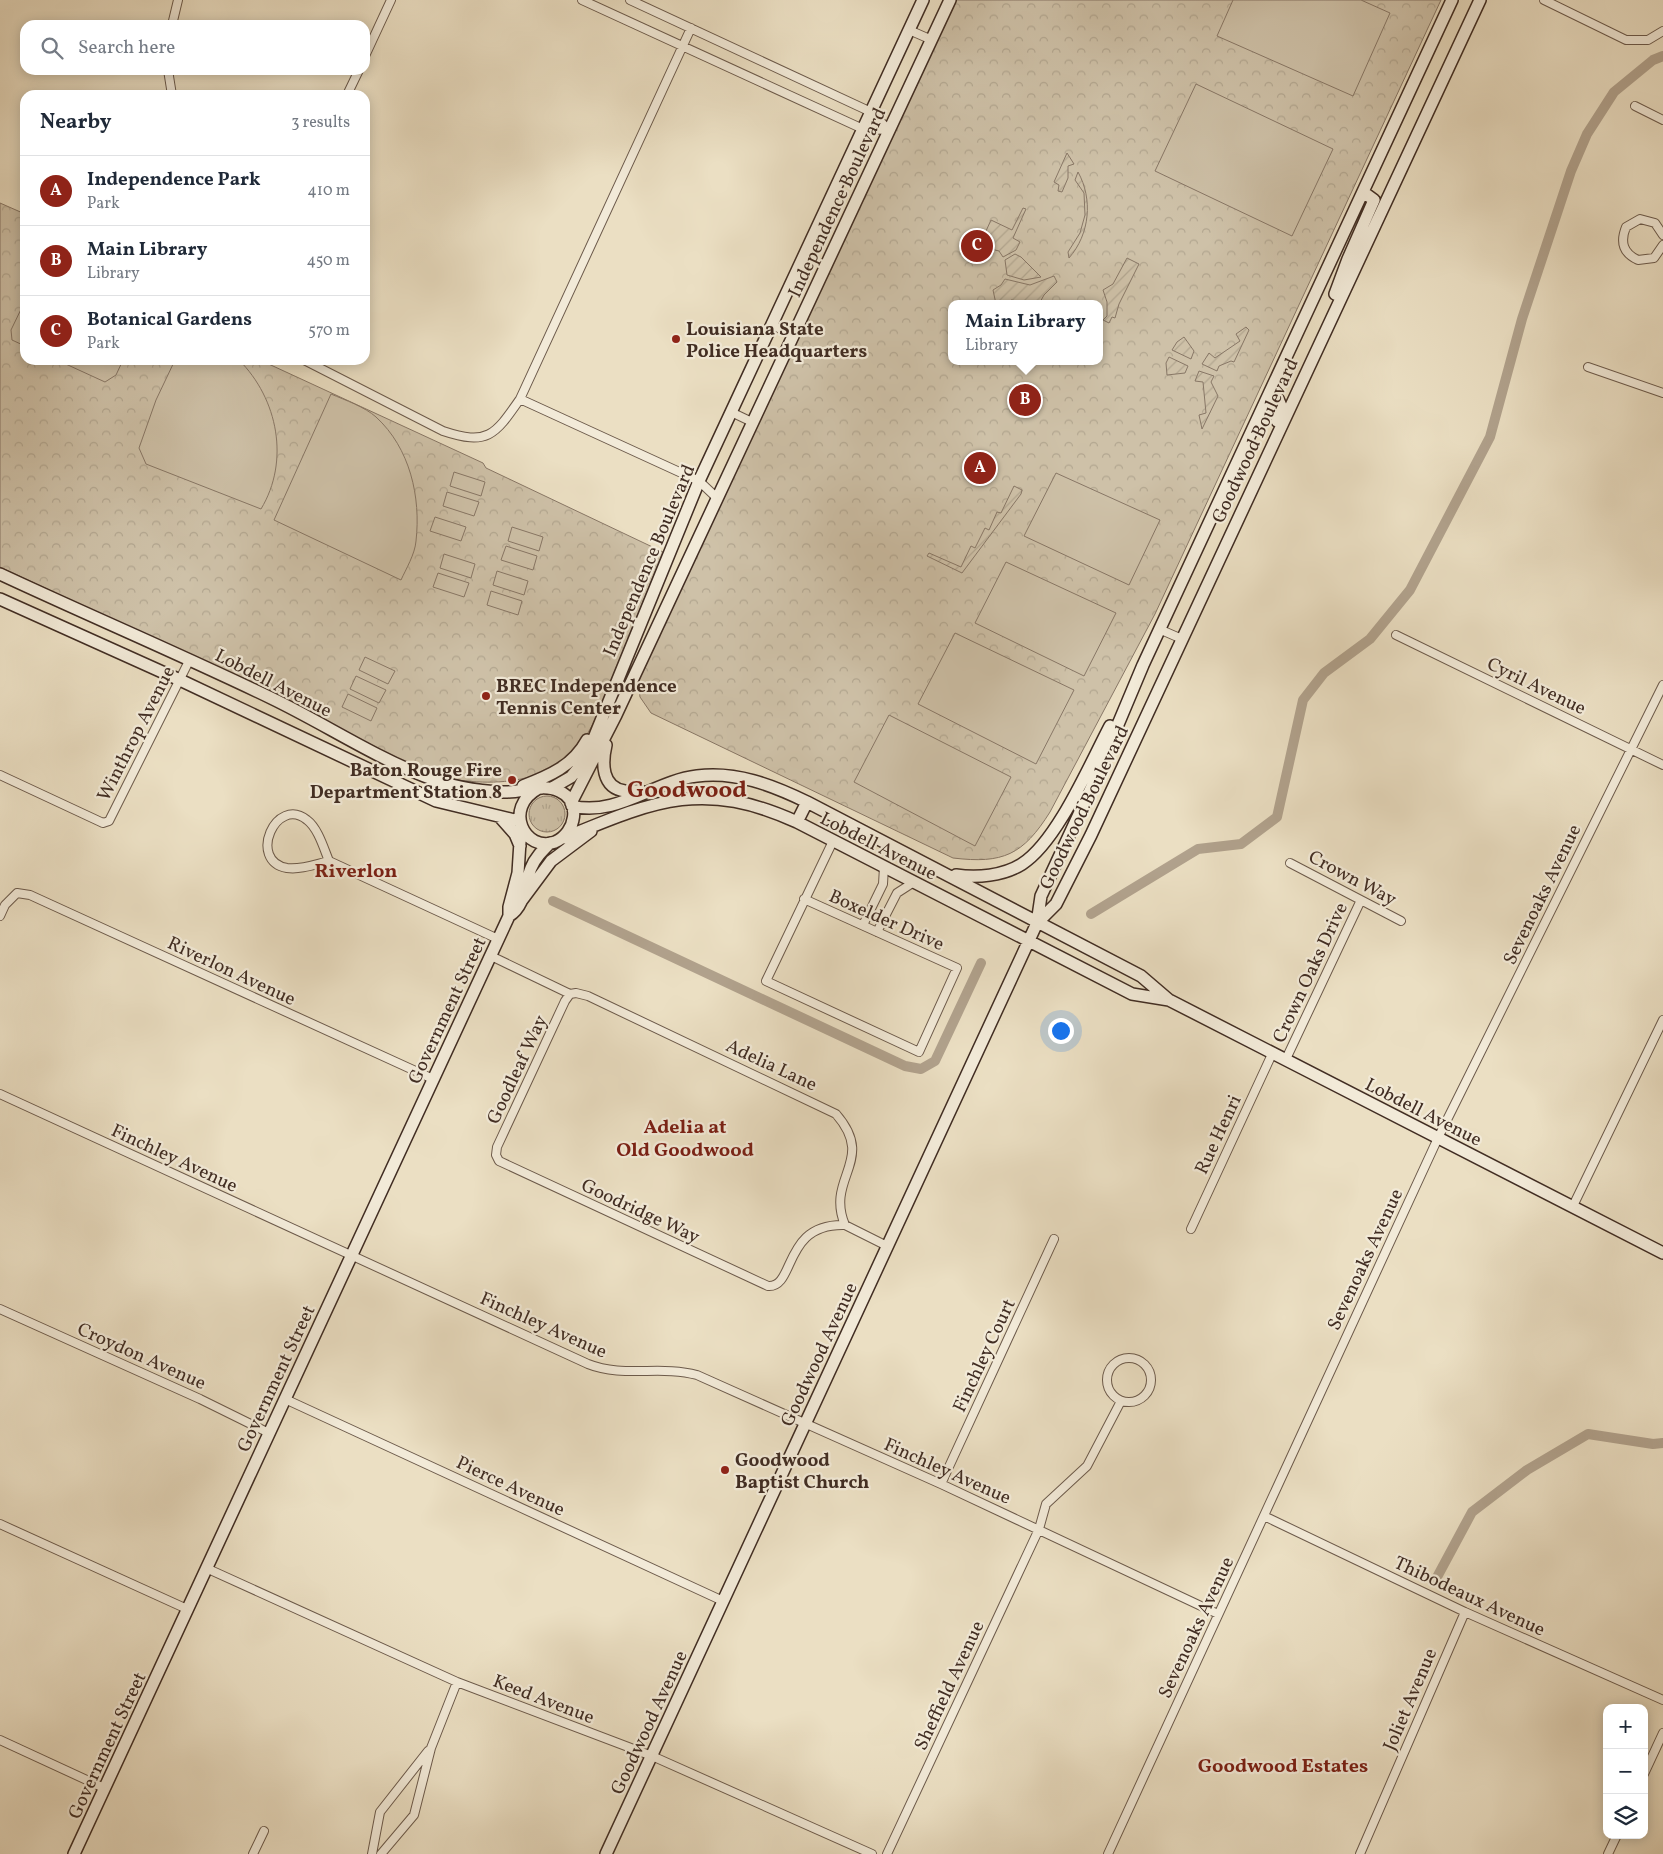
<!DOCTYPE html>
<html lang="en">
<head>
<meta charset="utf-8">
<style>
  :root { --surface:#fff; --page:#f2f2f3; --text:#1f2937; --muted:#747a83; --line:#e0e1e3; --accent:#8f2418 }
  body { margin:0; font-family:Vollkorn,serif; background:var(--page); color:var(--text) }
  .controls { position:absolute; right:15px; bottom:15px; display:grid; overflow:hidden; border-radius:10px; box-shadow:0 2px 12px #0003 }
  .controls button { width:45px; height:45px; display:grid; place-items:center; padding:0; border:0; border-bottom:1px solid var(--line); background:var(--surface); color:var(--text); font:25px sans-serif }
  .you { position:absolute; left:1060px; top:1030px; width:18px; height:18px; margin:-12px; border:4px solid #fff; border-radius:50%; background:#1a73e8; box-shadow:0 0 0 8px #1a73e833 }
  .badge { display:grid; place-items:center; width:32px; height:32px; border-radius:50%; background:var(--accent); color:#fff; font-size:16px; font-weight:700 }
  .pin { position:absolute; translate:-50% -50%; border:2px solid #fff; box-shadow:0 1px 5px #0006 }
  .popup { position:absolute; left:948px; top:300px; width:155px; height:65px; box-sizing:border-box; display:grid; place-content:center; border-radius:10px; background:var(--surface); filter:drop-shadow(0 1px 4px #0005); font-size:16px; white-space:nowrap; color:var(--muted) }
  .popup b { font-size:19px; color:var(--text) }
  .popup::after { content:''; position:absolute; left:50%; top:100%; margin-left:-10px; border:10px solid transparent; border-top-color:var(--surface) }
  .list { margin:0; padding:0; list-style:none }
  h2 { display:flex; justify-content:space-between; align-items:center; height:65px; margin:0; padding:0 20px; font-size:21px }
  h2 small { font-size:16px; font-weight:400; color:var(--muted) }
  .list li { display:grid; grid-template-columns:32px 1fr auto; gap:15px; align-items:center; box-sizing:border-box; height:70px; padding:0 20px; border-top:1px solid var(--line) }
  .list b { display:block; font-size:19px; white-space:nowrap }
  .list p { margin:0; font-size:16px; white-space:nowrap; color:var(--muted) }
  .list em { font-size:16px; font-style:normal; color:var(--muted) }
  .icon { flex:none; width:28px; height:28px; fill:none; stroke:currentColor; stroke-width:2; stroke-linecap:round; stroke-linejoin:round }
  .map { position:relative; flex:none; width:1663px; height:1854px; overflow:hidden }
  .search { position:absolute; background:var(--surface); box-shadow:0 2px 12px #0003; left:20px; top:20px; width:350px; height:55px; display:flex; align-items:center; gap:12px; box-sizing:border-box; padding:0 18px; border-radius:15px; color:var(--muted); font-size:19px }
  .panel { position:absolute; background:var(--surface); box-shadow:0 2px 12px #0003; left:20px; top:90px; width:350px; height:275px; border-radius:15px }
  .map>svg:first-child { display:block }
</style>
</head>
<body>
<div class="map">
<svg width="1663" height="1854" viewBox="0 0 1663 1854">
  <defs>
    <pattern id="grass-tufts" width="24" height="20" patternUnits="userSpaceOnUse" patternTransform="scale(1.25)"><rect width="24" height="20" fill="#cec1a8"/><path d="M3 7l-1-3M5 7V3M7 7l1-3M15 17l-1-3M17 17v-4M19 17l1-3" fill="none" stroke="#b2a690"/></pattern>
    <pattern id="forest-crowns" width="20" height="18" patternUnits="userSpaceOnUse" patternTransform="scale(1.25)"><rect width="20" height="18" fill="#cec1a8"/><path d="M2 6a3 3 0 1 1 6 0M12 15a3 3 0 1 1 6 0" fill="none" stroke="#b2a690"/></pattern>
    <pattern id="garden-furrows" width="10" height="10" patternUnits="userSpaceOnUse" patternTransform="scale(1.25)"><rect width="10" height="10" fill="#cec1a8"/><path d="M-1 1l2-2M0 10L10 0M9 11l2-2" fill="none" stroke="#b2a690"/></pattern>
  </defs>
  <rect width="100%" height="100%" fill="#ebdfc3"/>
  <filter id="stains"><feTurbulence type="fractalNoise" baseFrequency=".004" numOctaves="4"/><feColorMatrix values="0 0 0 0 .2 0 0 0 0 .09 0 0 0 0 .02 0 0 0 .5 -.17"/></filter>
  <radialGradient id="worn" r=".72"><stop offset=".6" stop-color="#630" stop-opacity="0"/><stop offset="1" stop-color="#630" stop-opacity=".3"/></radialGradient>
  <path fill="url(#grass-tufts)" stroke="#876" d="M529 814a18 18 0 1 1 36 0a18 18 0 1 1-36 0Z"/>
  <path fill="url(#forest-crowns)" stroke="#876" fill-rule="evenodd" d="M951 0H1441L1155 614 1050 812C1023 855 1003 864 953 858L651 713 640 697 638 680ZM951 304H1099V361H951Z
    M0 203 25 214V360H260L483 463 486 468 663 552C647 592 631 631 615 671 605 694 598 720 583 740 547 791 477 787 423 773L202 661 0 567Z"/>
  <path fill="url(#garden-furrows)" stroke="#876" d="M1067 153 1074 164 1068 166V178L1062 192 1058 191 1059 185 1054 182Z
    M1078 172C1093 199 1090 234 1069 258L1068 252 1080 233 1085 215 1084 193 1075 180Z
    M1023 208 1026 209 1013 238 1020 242 1016 250 1003 257 999 251 987 248 976 253 991 220 1012 230Z
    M1015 254 1021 257 1041 277 1024 280 1007 275 1005 260Z
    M1127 258 1139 264 1119 304 1115 318 1112 317 1109 323 1103 320 1107 316V302L1103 290 1113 284Z
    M1054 276 1057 282 1044 295 1039 304 1011 300 1008 304H996L993 290 1001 285 1005 279 1030 285Z
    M1246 327 1249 330 1234 362 1231 361 1219 366 1217 371 1202 364 1209 353 1215 358 1240 341 1236 334Z
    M1184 337 1194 351 1191 359 1172 350 1177 342Z
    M1169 357 1188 366 1185 373 1167 375 1166 363Z
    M1199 371 1214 376 1211 382 1218 396 1202 429 1199 415 1206 413 1203 382 1195 381Z
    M1014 486 1022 490 1021 494 962 573 927 556 929 553 961 567 971 546 975 548 985 528 989 530 997 512 1001 513Z"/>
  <path fill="#cec1a8" stroke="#876" d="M1233 0H1361L1390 13 1353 96 1217 36Z
    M1196 84 1333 149 1292 236 1155 171Z
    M25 301V346L12 340 11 330Z
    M57 360H123L116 375 105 382Z
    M175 360H239C278 399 290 461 261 509L146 464 139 448 156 400Z
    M331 394C345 400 365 407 376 417 410 448 421 497 416 541 415 554 406 569 401 580L274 520Z
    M454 472 485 482 481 496 450 486Z
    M1056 473 1160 520 1129 585 1024 536Z
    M447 492 479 502 474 516 443 506Z
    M435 517 466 527 461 541 430 531Z
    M512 527 543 537 539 551 508 541Z
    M506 546 537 556 533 570 501 560Z
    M444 554 475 564 471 578 440 568Z
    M1006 562 1116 613 1084 676 975 623Z
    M497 571 528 581 524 595 493 585Z
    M438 573 469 583 464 597 433 587Z
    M491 591 522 601 518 615 487 605Z
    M955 633 1074 690 1036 764 918 704Z
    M365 657 395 671 388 684 359 670Z
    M356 676 386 690 379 703 350 689Z
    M348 694 377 708 371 721 342 707Z
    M889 715 1011 777 975 846 854 782Z"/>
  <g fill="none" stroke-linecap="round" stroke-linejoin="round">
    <path stroke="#b1a28d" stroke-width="10" d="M553 901 905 1066 921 1069 935 1061 981 963
      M1091 914 1198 849 1241 844 1277 817 1303 700 1324 673 1370 639 1410 590 1490 437 1522 319 1571 171 1587 134 1614 92 1653 60 1663 56
      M1436 1579 1472 1512 1527 1470 1588 1434 1653 1444 1663 1443"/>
    <defs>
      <path id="street" d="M582 0 863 129 889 130 871 112 630 0
        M1544 0 1626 40H1648L1663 31
        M172 25 178 0
        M909 30 932 40
        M365 56 391 0
        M168 70 172 95
        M347 95 359 70
        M1635 106 1663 120
        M1663 235 1655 223 1640 219 1626 227C1620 242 1623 253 1638 260L1654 258 1663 245
        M772 325 793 335
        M304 360 443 431C488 446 495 435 520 399L691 28
        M1588 367 1663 393
        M520 399 699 481 717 498
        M731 412 752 422
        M1159 629 1182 639
        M1396 635 1663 765
        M0 775 103 823 109 821 190 659
        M329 861C324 849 318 828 307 820 276 795 247 861 287 868 301 870 316 864 329 861L498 939
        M1290 863 1401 921
        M804 899 957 968 919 1052 766 981 833 841
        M0 916 5 905 17 893 30 895 433 1079
        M863 925 883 884 884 867
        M877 932 897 893 914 882
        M491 956 570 994 576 993 588 996 836 1114C877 1161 825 1177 845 1225 782 1223 796 1288 768 1286L499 1161 496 1155 497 1147 565 1001 570 994
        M1286 1059 1361 900
        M0 1094 588 1364C623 1378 661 1365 697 1375L941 1484 1218 1614
        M1573 1206 1663 1020
        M845 1225 887 1246
        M1191 1229 1273 1052
        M0 1309 200 1399 269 1433
        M1107 1380a22 22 0 1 1 44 0a22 22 0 1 1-44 0Z
        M285 1399 723 1601
        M941 1484 1054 1239
        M1264 1516 1465 1612 1663 1700
        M0 1524 187 1609
        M206 1568 457 1682 652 1756 872 1854
        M0 1740 104 1788
        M1644 1774 1663 1733
        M253 1854 264 1831
        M372 1854 380 1812 428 1751
        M381 1854 414 1815 431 1748 457 1682
        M887 1854 1039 1529 1046 1504 1087 1466 1121 1401
        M1108 1854 1438 1138 1663 685
        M1360 1854 1465 1612
        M1608 1854 1617 1835"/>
      <path id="secondary" d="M1335 294 1348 259 1374 200 1363 192
        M1270 394 1278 399 1281 406 1277 421
        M0 574C90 616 182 655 271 698 323 723 371 755 424 776 449 786 476 791 503 792 521 793 542 783 559 791 582 801 576 833 555 842 525 853 502 808 539 788
        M0 599 180 680 436 801 519 821
        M606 745C602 762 601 788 625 791 630 792 636 790 641 791
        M523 786C549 776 573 766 587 740
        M552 788 571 777 585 760 699 481 923 0
        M571 803 616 715 950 0
        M572 806C617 817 654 781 697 776 736 771 772 785 807 802L1141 976 1169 1000 1663 1253
        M500 817 515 834 520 846
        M797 822 807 802
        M564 838C654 801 702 779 797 822L1132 994 1169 1000
        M956 875C977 878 1003 876 1022 864 1057 842 1090 764 1110 726
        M522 900 551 861 591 831
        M509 916C526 905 524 885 531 868 535 858 542 851 550 843
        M1037 923 1056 904 1091 835 1480 0
        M74 1854 509 916V907L518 873 521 826
        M606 1854 1037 923 1041 896 1093 784 1143 665 1452 0"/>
    </defs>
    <use href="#street" stroke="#6c5a4b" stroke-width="10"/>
    <use href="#secondary" stroke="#412d23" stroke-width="14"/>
    <use href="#street" stroke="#f2ead8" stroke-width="8"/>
    <use href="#secondary" stroke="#f2ead8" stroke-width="11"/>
  </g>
  <g fill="#8f2418" stroke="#f2ead8" stroke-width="2">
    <circle cx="676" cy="339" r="5"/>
    <circle cx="486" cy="696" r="5"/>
    <circle cx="512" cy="780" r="5"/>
    <circle cx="725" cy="1470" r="5"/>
  </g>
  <g text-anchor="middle" stroke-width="4.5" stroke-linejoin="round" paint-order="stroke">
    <g font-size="19" fill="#412d23" stroke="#f2ead8">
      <text transform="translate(836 202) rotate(-65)" y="7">Independence Boulevard</text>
      <text transform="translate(1254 440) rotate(-65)" y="7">Goodwood Boulevard</text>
      <text transform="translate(648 560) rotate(-67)" y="7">Independence Boulevard</text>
      <text transform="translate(274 682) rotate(27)" y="7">Lobdell Avenue</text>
      <text transform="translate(1537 685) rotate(26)" y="7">Cyril Avenue</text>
      <text transform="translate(135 733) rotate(-63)" y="7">Winthrop Avenue</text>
      <text transform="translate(1083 807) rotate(-64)" y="7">Goodwood Boulevard</text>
      <text transform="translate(879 845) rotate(27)" y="7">Lobdell Avenue</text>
      <text transform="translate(1353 877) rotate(28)" y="7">Crown Way</text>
      <text transform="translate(1541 894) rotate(-64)" y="7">Sevenoaks Avenue</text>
      <text transform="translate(887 919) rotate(24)" y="7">Boxelder Drive</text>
      <text transform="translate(232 970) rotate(25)" y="7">Riverlon Avenue</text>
      <text transform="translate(1309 972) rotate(-65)" y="7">Crown Oaks Drive</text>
      <text transform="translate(446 1010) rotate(-65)" y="7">Government Street</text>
      <text transform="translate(772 1064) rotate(25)" y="7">Adelia Lane</text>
      <text transform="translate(516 1069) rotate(-65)" y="7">Goodleaf Way</text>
      <text transform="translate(1424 1111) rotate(27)" y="7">Lobdell Avenue</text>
      <text transform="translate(1217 1134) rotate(-65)" y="7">Rue Henri</text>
      <text transform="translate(175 1157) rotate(25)" y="7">Finchley Avenue</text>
      <text transform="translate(641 1210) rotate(25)" y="7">Goodridge Way</text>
      <text transform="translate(1364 1259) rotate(-65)" y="7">Sevenoaks Avenue</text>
      <text transform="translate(544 1324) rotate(24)" y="7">Finchley Avenue</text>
      <text transform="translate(818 1354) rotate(-65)" y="7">Goodwood Avenue</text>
      <text transform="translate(142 1355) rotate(24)" y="7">Croydon Avenue</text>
      <text transform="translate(983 1355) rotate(-65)" y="7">Finchley Court</text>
      <text transform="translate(275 1378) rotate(-65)" y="7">Government Street</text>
      <text transform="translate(948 1470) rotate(24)" y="7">Finchley Avenue</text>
      <text transform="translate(511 1485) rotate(25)" y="7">Pierce Avenue</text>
      <text transform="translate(1470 1595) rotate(25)" y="7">Thibodeaux Avenue</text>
      <text transform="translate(1195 1627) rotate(-65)" y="7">Sevenoaks Avenue</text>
      <text transform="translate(948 1685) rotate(-65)" y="7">Sheffield Avenue</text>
      <text transform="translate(544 1698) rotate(21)" y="7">Keed Avenue</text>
      <text transform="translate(1409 1699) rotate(-67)" y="7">Joliet Avenue</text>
      <text transform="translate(648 1722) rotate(-65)" y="7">Goodwood Avenue</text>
      <text transform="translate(106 1745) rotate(-65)" y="7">Government Street</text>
    </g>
    <g font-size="19" font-weight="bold" fill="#412d23" stroke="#f2ead8" text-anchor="start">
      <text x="686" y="335">Louisiana State<tspan x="686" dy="22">Police Headquarters</tspan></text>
      <text x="496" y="692">BREC Independence<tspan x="496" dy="22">Tennis Center</tspan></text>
      <text x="502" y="776" text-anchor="end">Baton Rouge Fire<tspan x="502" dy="22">Department Station 8</tspan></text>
      <text x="735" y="1466">Goodwood<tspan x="735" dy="22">Baptist Church</tspan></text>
    </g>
    <g font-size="20" font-weight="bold" fill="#7a1f14" stroke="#f2ead8">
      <text x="356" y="877">Riverlon</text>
      <text x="685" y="1133">Adelia at<tspan x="685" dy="23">Old Goodwood</tspan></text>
      <text x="1283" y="1772">Goodwood Estates</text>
    </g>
    <g font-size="24" font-weight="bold" fill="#7a1f14" stroke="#f2ead8">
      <text x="687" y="797">Goodwood</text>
    </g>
  </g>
  <rect width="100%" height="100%" filter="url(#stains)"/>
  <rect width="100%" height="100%" fill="url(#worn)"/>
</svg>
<div class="controls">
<button>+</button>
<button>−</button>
<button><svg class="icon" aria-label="layers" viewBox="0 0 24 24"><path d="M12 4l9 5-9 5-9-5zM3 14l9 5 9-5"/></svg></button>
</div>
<div class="you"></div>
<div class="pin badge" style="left:980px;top:468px">A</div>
<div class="pin badge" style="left:1025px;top:400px">B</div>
<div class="popup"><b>Main Library</b>Library</div>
<div class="pin badge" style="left:977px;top:246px">C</div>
<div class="search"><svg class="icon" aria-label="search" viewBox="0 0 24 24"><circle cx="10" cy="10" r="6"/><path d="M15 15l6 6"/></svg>Search here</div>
<section class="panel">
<h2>Nearby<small>3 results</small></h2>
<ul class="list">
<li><span class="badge">A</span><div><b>Independence Park</b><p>Park</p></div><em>410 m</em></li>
<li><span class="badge">B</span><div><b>Main Library</b><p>Library</p></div><em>450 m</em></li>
<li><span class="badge">C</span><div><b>Botanical Gardens</b><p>Park</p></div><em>570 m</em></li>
</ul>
</section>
</div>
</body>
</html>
